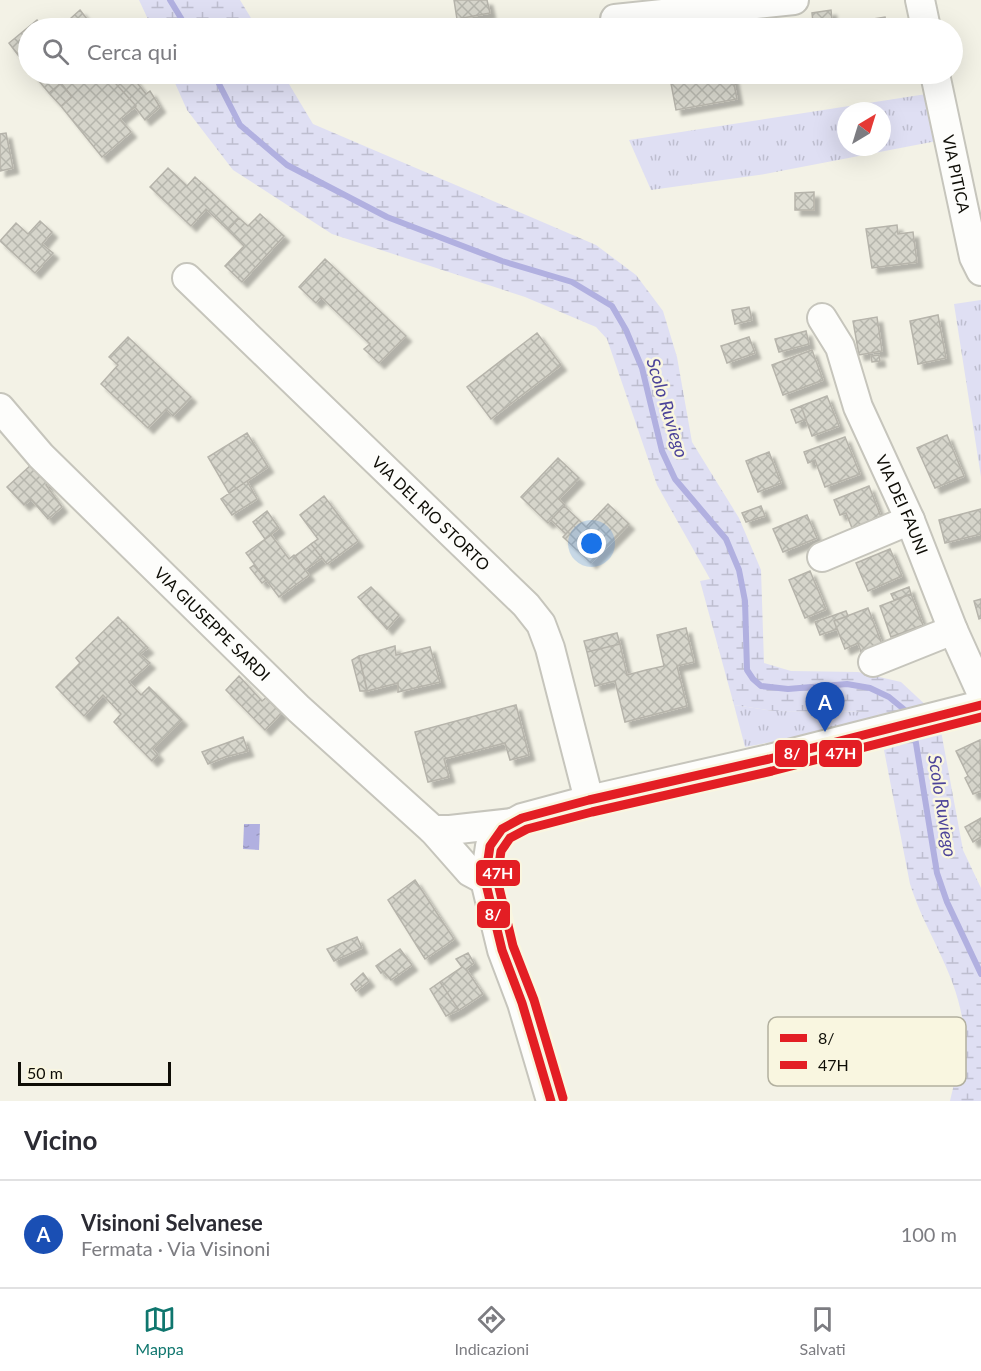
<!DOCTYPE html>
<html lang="it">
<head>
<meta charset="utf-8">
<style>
  :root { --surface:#fff; --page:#f7f7f7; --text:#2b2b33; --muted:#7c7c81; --line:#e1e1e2; --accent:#0f766e }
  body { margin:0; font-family:Lato,sans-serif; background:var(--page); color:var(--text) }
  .compass { position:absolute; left:837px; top:102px; width:54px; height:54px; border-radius:50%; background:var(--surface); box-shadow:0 6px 24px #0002; rotate:38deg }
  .scale { position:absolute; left:18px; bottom:15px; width:153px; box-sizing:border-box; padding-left:6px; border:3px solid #0e0d06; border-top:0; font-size:16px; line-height:21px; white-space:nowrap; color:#0e0d06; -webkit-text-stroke:4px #f9f6e0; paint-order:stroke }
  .you { position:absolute; left:592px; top:544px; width:21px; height:21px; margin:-15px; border:4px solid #fff; border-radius:50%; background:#1a73e8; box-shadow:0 0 0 9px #1a73e833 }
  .badge { display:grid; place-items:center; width:39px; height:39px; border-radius:50%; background:var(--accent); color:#fff; font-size:20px; font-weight:700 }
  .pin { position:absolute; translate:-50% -50px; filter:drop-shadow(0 2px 3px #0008) }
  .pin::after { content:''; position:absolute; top:32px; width:21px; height:18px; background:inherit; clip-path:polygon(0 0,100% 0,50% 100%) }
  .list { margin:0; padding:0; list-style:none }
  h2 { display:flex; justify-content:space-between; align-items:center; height:78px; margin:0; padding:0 24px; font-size:26px }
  h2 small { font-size:20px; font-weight:400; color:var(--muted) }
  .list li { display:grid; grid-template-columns:39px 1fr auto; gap:18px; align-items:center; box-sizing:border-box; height:108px; padding:0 24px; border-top:2px solid var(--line) }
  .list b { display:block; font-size:22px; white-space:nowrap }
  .list p { margin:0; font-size:20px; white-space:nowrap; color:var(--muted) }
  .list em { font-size:20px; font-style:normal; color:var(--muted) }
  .icon { flex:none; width:33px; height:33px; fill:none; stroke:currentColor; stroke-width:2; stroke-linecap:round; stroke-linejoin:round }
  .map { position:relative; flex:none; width:981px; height:1101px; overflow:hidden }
  .search { position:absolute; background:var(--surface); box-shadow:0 6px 24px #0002; left:18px; right:18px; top:18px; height:66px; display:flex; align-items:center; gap:15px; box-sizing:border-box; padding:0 21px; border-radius:33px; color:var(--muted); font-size:22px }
  .sheet { height:186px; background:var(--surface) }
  nav { display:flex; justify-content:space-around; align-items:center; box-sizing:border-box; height:84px; border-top:2px solid var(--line); background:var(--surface); font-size:16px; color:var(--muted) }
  nav a { display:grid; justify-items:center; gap:3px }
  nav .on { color:var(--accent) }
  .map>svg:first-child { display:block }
</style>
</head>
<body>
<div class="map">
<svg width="981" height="1101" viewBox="0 0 981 1101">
  <defs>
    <pattern id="grass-tufts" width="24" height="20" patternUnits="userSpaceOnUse" patternTransform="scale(1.5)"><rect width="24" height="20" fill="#dfdff3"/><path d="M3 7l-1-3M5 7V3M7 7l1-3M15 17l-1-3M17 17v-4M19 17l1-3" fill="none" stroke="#bebecf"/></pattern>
    <pattern id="wetland-marsh" width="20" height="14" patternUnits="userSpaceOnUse" patternTransform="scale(1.5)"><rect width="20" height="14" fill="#dfdff3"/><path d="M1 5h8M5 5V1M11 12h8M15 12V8" fill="none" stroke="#bebecf"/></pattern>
    <pattern id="water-ripples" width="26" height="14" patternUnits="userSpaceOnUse" patternTransform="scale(1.5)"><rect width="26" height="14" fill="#b1b0e0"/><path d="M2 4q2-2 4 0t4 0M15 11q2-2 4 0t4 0" fill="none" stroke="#9796bf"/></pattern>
    <pattern id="building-cross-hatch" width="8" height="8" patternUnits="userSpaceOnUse" patternTransform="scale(1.5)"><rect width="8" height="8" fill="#d6d5cb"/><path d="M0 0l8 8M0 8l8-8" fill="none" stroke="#b6b6ad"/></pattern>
    <filter id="shadow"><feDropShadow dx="5.5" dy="5.5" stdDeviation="1.5" flood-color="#0004"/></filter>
  </defs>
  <rect width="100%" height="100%" fill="#f3f2e6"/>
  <path fill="url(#grass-tufts)" fill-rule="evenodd" d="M933 93 942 140 765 174 651 190 629 140ZM846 111H882V147H846Z
    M981 300V477L954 304Z
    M734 705 774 711 877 712 885 721 745 747Z"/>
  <path fill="url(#wetland-marsh)" d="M139 0H240L257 28H152Z
    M171 74H283L313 124 596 245 636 275 663 311 677 357 692 442 739 518 761 570 764 663 791 671 858 672 901 682 930 709 885 721 877 712 774 711 734 705 700 581 710 579 657 485 607 339 596 327 525 297 332 234 233 170 187 110Z
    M941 731 963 850 981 888V1101H950C955 1078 966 1046 963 1023 956 972 925 932 910 884L884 750 901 745 898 741Z"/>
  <path fill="url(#water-ripples)" d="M244 824H260L259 850 243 849Z"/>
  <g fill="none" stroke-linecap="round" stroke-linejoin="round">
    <path stroke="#b1b0e0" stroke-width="6" d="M170 0 187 28
      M214 74 240 125 287 165 387 217 502 261 572 282 612 306 626 330 642 368 662 451 675 479 726 539 739 570 745 601 747 670 753 679 761 686 788 689 847 684 870 688 889 697 906 711 908 716
      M914 731 937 873 947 902 981 974"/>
  </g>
  <path fill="url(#building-cross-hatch)" stroke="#b6b4ab" stroke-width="1.5" filter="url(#shadow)" d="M454 0H487L490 13 457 19Z
    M80 10 94 28H62L61 27Z
    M831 10 832 20 813 23 812 13Z
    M885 17 887 28H842L841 24Z
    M37 20 43 28H28V68L9 43Z
    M33 74H107L136 106 120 119 131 132 102 157 61 106 72 97 61 83 49 93Z
    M107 74H130L146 94 150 91 160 107 145 120 135 107 136 106Z
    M695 74H732L737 99 676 110 670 78Z
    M61 83 72 97 61 106 49 93Z
    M6 133 13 168 0 171V134Z
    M168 168 187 186 195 177 239 218 228 230 206 209 191 226 150 187Z
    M814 192V210H795V193Z
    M260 214 284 236 242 282 225 266 244 246 228 230 239 218 248 226Z
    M40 221 52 232 42 244 53 253 35 273 0 241 16 223 28 234Z
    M897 225 898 234 913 232 917 262 872 268 866 229Z
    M325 259 406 336 379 363 364 349 370 344 321 297 316 303 299 287Z
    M749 307 752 320 735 324 732 310Z
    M938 315 946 358 918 364 910 321Z
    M877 317 882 351 859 355 853 321Z
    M806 331 809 344 779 352 775 339Z
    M537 333 561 365 491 419 467 387Z
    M128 337 191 397 173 416 166 409 148 428 101 384 118 365 109 357Z
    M749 337 755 353 727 363 721 346Z
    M812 350 823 380 783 395 772 365Z
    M879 355 880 361 872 362 871 356Z
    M827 396 839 426 812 436 801 406Z
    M801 406 806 419 796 423 791 410Z
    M247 433 268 467 229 493 208 457Z
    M947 435 964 476 935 488 917 448Z
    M845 437 860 474 825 487 815 460 808 463 804 452Z
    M769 452 781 483 758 492 746 461Z
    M558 458 579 478 559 499 565 505 548 523 521 497Z
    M32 464 50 482 46 485 62 507 48 519 31 499 24 505 7 487Z
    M247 481 257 499 232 515 221 499Z
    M869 486 883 522 854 533 846 513 840 515 834 500Z
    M324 496 358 541 327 564 311 544 318 539 300 515Z
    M608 504 629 524 591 563 563 537 579 520 586 527Z
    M564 506 579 520 566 534 551 520Z
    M761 506 765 516 746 522 742 513Z
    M981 509V534L945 543 939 520Z
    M267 511 279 528 265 539 253 522Z
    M807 515 817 538 783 552 773 529Z
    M271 535 289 559 294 555 309 575 279 597 246 553Z
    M311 544 322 558 305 570 295 556Z
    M890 549 902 576 868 591 856 563Z
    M254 565 266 580 262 583 250 568Z
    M810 571 826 609 805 618 789 580Z
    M371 587 399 615 387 629 358 597Z
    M909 587 911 594 894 600 891 594Z
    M911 594 923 625 891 637 880 606Z
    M981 599V618L979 619 974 601Z
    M868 608 882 644 861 652 858 643 845 649 834 621Z
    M846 611 848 616 834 621 837 629 820 635 815 622Z
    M118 617 148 648 140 654 150 663 129 682 141 695 149 687 182 720 153 749 158 755 152 761 114 722 121 714 103 695 84 716 56 687 80 663 76 658Z
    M686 628 694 662 677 666 687 706 625 722 615 681 595 686 587 652 620 644 627 675 646 670 664 666 657 635Z
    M617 633 620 644 587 652 584 641Z
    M395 646 396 655 430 647 440 682 398 692V683L367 691 359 656Z
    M359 656 367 689V691H360L352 660Z
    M239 676 262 701 268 696 282 712 265 730 226 690Z
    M516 705 529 755 510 760 505 743 444 759 449 777 428 782 415 732Z
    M243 737 248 751 225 757 208 764 202 752Z
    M980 740 981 791 973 794 965 778 968 776 956 751Z
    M981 818V837L973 842 965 827Z
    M415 880 454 939 425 959 388 900Z
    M357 937 362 948 334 961 327 949Z
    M400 949 412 965 391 980 383 971 381 973 376 966Z
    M468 953 474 963 466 969 483 994 459 1010 440 982 462 967 456 959Z
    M363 973 369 981 356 991 351 984Z
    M440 982 459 1010 446 1016 430 989Z"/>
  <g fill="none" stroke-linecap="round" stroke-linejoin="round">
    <defs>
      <g id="minor">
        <path d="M920 0 926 28"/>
        <path d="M615 19 794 0"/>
        <path id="s1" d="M935 74 974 257 981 271"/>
        <path id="s2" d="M187 278 526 605 541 624 550 648 589 800"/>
        <path id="s3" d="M822 318 840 347 858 407 910 520 953 630 981 692"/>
        <path id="s4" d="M0 408 41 456 299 709 433 830 470 872 485 880"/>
        <path d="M822 557 910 520"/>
        <path d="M873 662 953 630"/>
        <path d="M433 830H450L512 823"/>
        <path d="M551 1101 522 1003 502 950 485 880 490 846 502 829 522 818 589 800 769 759 981 705"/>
      </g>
    </defs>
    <use href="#minor" stroke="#c6c5bc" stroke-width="32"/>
    <use href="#minor" stroke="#fdfdfb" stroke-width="28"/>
    <defs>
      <path id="bus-1" d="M551 1101 522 1003 502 950 485 880 490 846 502 829 522 818 589 800 769 759 981 705"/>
      <path id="bus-2" d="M563 1098 534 1000 513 946 497 879 501 851 510 838 527 829 592 812 772 771 981 717"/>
    </defs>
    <use href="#bus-1" stroke="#f9f6e0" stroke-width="14"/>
    <use href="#bus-2" stroke="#f9f6e0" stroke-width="14"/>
    <use href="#bus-1" stroke="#e31e24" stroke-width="9"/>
    <use href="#bus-2" stroke="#e31e24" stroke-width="9"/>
  </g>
  <g text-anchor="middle" stroke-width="5" stroke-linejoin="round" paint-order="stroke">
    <g font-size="16" fill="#0e0d06" stroke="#f9f6e0">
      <text dy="6" stroke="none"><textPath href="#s1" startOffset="102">VIA PITICA</textPath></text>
      <text dy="6" stroke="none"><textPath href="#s3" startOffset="204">VIA DEI FAUNI</textPath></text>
      <text dy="6" stroke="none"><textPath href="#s2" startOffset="339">VIA DEL RIO STORTO</textPath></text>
      <text dy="6" stroke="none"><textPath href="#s4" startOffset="303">VIA GIUSEPPE SARDI</textPath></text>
    </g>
    <g font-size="18" font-style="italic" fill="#4c4399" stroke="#f9f6e0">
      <text transform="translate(667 408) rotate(73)" y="6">Scolo Ruviego</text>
      <text transform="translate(942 806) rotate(81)" y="6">Scolo Ruviego</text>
    </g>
  </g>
  <rect x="768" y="1017" width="198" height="69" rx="9" fill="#f9f6e0" stroke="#b2b09f" stroke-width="1.5"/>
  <rect x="780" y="1034" width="27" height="8" fill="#e31e24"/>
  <rect x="780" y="1061" width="27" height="8" fill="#e31e24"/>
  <g font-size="16" fill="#0e0d06">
    <text x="818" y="1044">8/</text>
    <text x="818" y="1071">47H</text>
  </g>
  <g stroke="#f9f6e0" stroke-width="2">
    <rect x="774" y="739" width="35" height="29" rx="6" fill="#e31e24"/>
    <rect x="818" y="739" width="45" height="29" rx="6" fill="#e31e24"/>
    <rect x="475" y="859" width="46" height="28" rx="6" fill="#e31e24"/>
    <rect x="476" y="900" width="35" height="29" rx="6" fill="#e31e24"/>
  </g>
  <g font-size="16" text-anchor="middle" font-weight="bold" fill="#fff">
    <text x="792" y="759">8/</text>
    <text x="841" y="759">47H</text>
    <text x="498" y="879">47H</text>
    <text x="493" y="920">8/</text>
  </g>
</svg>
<svg class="compass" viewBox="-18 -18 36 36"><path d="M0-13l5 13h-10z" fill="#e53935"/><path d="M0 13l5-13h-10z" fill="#7c7c81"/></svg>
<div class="scale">50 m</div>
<div class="you"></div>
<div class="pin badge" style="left:825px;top:732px;background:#1a4fb4">A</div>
<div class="search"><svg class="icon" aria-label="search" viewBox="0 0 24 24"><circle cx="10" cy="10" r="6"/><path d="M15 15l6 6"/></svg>Cerca qui</div>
</div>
<section class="sheet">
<h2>Vicino<small></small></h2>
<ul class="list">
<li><span class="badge" style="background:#1a4fb4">A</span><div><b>Visinoni Selvanese</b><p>Fermata · Via Visinoni</p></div><em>100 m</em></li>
</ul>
</section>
<nav>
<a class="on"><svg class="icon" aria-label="map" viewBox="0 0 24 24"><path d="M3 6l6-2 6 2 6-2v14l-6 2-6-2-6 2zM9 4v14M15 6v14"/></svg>Mappa</a>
<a><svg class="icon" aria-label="directions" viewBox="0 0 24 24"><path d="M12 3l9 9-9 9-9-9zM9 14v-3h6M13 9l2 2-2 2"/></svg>Indicazioni</a>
<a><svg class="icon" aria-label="saved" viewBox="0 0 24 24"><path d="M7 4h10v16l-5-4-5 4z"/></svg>Salvati</a>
</nav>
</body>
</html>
